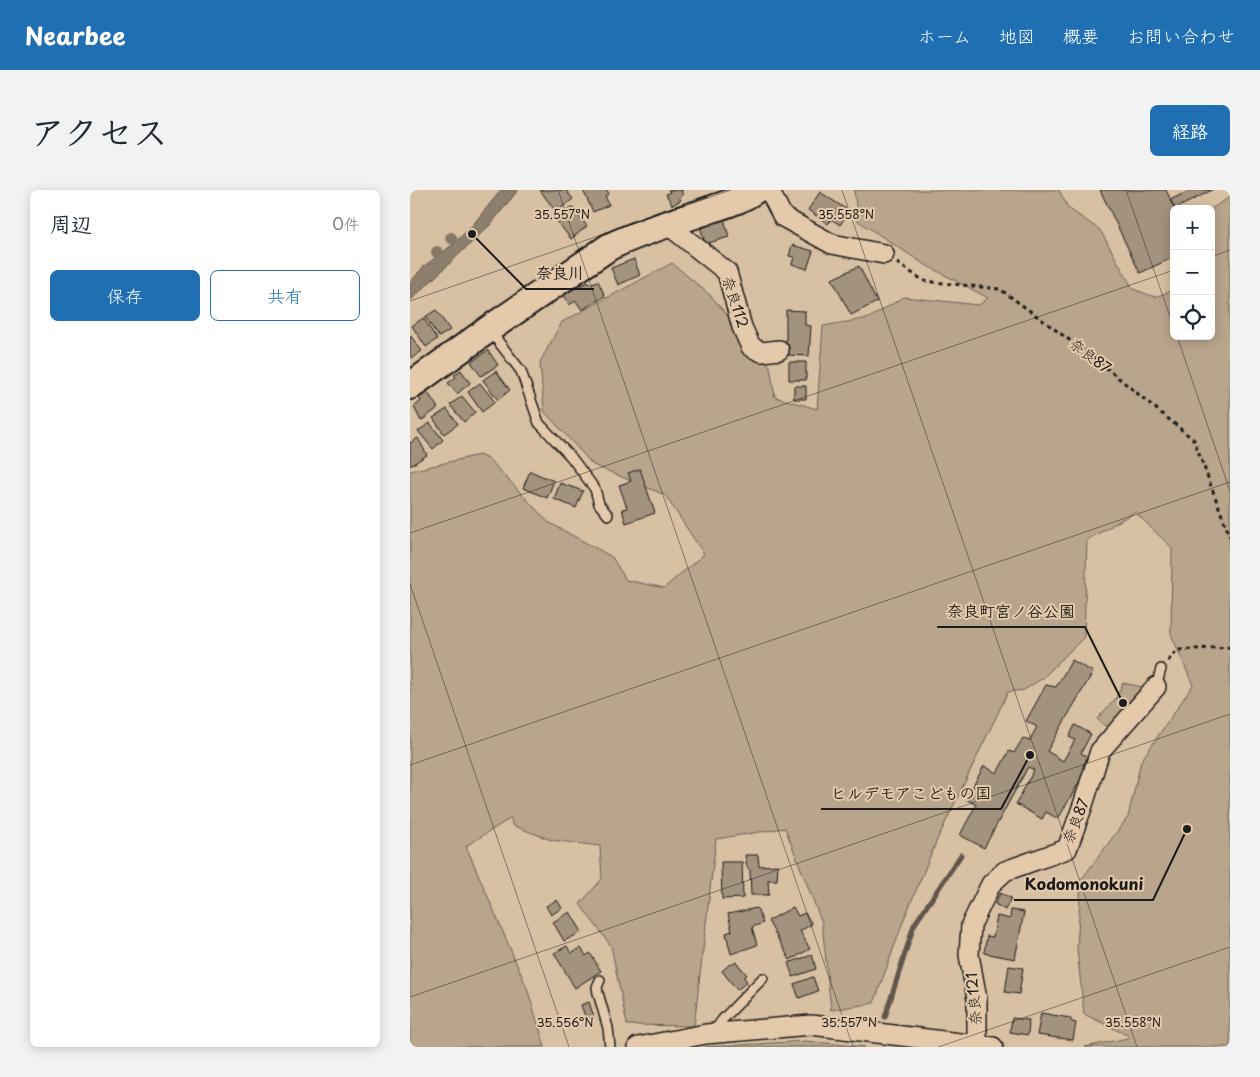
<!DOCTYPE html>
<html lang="ja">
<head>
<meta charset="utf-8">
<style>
  :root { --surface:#fff; --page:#f2f2f3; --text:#1f2937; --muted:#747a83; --line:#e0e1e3; --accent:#1f6fb2 }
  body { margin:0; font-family:"Playpen Sans","Klee One",sans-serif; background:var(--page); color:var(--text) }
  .controls { position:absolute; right:15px; top:15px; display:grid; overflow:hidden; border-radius:8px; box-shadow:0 2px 12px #0003 }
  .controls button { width:45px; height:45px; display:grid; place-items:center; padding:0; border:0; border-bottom:1px solid var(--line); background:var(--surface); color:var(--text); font:25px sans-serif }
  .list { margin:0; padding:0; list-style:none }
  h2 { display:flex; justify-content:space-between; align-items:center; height:65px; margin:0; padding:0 20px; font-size:21px }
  h2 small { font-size:16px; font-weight:400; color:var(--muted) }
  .actions { display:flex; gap:10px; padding:15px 20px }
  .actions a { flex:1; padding:11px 0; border:1px solid var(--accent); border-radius:8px; text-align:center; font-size:18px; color:var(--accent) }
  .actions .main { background:var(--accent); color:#fff }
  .icon { flex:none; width:28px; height:28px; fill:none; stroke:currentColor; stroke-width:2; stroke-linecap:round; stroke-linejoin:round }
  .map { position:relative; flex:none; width:820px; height:857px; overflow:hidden; border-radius:8px }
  header { display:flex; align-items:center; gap:30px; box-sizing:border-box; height:70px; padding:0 25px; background:var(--accent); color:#fff }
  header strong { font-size:24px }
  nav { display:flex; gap:28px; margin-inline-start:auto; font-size:18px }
  .intro { display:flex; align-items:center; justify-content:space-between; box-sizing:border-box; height:120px; padding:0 30px }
  h1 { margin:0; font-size:35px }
  .button { padding:12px 22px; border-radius:8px; background:var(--accent); color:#fff; font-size:18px; font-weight:700 }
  main { display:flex; gap:30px; padding:0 30px }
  aside { flex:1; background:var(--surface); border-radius:8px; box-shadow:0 2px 12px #0003 }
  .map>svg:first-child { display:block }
</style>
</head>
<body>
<header>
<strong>Nearbee</strong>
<nav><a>ホーム</a><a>地図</a><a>概要</a><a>お問い合わせ</a></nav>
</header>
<div class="intro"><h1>アクセス</h1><a class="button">経路</a></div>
<main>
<aside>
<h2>周辺<small>0件</small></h2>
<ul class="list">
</ul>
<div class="actions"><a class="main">保存</a><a>共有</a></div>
</aside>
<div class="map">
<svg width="820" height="857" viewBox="0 0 820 857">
  <rect width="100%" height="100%" fill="#d8c0a2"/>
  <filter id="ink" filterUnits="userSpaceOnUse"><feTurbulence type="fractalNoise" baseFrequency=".02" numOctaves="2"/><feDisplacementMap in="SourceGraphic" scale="10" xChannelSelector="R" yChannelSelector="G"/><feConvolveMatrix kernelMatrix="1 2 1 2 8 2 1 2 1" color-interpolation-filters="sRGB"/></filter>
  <g filter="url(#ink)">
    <path fill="#b9a48c" stroke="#6a6054" d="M444 0H649L658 18 690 40 723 99 745 107 764 100V146H801V19L820 7V857H675L718 848 719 846 674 824 667 759 671 690 718 627 731 571 783 495 761 444 762 358 725 322 677 350 674 447 633 488 614 500 598 502 527 650 494 729 464 813 421 820 412 733 375 638 306 649 284 836 217 835 201 756 170 714 192 689 190 656 141 650 102 635 101 628 56 656 117 798 135 857H0V281L69 265 80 270 138 332 202 367 216 390 254 398 294 364 255 305 183 275 134 221 130 172 152 132 262 73 301 106 360 176 365 207 407 219 413 136 459 128 494 107 569 115 578 108 514 74 448 31Z
      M713 493 737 498 701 541 687 529 706 508Z
      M396 851 455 857H295Z"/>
    <path fill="#8d7e6d" stroke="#60574d" d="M91 0H108L81 34 0 111V93L13 77 42 55 61 37Z"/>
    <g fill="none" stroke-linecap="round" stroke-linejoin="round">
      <path stroke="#60574d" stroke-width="5" d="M475 827 504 735 551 665"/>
    </g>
    <path fill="#a3927d" stroke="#1c1c1c" d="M130 0H156L163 9 146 22Z
      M173 0H197L199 4 195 6 199 15 183 22Z
      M258 0H273L271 1 273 5 269 7 271 10 262 15 256 4 260 2Z
      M690 0H756L765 19 764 67 730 83Z
      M778 0H802L765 19 760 10 779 1Z
      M410 2 439 21 430 35 421 29 418 34 398 20Z
      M162 17 177 36 161 49 146 30Z
      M314 29 319 47 295 54 290 36Z
      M382 55 403 61 397 79 382 74 384 67 379 66Z
      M224 69 230 85 208 95 201 78Z
      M449 76 467 112 441 125 422 89Z
      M188 91 195 106 172 120 166 111 159 115 154 104 178 92 179 94Z
      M26 120 40 140 29 147 15 127Z
      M376 120 395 121V135L401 136 399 166 376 165Z
      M13 128 27 149 16 157 2 136Z
      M0 145 12 161 2 168 0 165Z
      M78 160 88 175 71 186 61 172Z
      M379 172H396V190H379Z
      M51 180 60 193 47 204 38 193 46 187 44 185Z
      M86 181 100 200 88 210 73 190Z
      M70 193 85 212 72 222 58 202Z
      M384 196H396V209H384Z
      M18 203 28 218 11 231 4 217 11 211 9 208Z
      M52 206 65 222 54 232 40 215Z
      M37 219 48 234 34 244 23 228Z
      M20 233 33 250 23 259 8 241Z
      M8 248 17 265 0 276V253Z
      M230 279 245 323 216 333 212 319 217 318 209 295 221 291 218 283Z
      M120 281 144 291 137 308 113 298Z
      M150 293 173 301 166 318 144 309Z
      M662 470 683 482 637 561 653 571 665 550 659 547 665 535 681 544 671 563 678 567 672 578 676 580 648 629 636 622 632 629 606 614 624 580 618 577 574 658 550 645 566 615 556 609 574 576 587 583 599 561 604 563 613 548 619 551 627 537 616 531 636 495 646 497Z
      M335 665H348L349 676 368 675 367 690H358L359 705H341L340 680 337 677Z
      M311 672H332L333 708 312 709Z
      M590 703 601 708 595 720 585 714Z
      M147 710 152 718 141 725 136 716Z
      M383 717 388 726 395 723 402 734 390 741 400 759 380 770 358 731Z
      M347 718 353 733 342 737 347 755 321 764 316 743 322 741 318 724Z
      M601 720 614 722 605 769 574 763 577 746 583 747 587 726 600 729Z
      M160 722 172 742 154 751 143 732Z
      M157 756 161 763 171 758 176 766 180 763 191 781 165 798 144 763Z
      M402 765 406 779 383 787 378 773Z
      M326 772 337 785 334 787 337 792 327 800 312 781 320 774 322 775Z
      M599 776 613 778 609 804 595 802Z
      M403 787 408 801 389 808 384 794Z
      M179 812 184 827 176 829 171 815Z
      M631 823 660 828 662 832 666 833 663 850 627 845Z
      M602 828 619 830 618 845 600 842Z"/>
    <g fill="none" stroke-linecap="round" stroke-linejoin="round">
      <defs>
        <path id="lane" d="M81 142 111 181 129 233 161 267 185 299 189 314 198 325
          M746 497 751 479
          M190 790 187 797 188 803 198 838 200 857
          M304 841 313 829 353 788"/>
        <path id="street" d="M359 0 373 27 422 54 474 64
          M257 34 317 82 332 137 341 157 352 162 369 160
          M567 854V809L559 765 561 735 581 694 595 681 657 659 673 615 690 561 746 497
          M228 857 296 844 401 835 583 857"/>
        <path id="secondary" d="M0 196 79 139 199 57C228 43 260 33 291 23 309 16 329 12 345 0"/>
      </defs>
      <use href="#lane" stroke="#1c1c1c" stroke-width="12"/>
      <use href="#street" stroke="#1c1c1c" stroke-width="22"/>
      <use href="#secondary" stroke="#1c1c1c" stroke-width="30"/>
      <path stroke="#1c1c1c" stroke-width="3" stroke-dasharray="4 4" stroke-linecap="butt" d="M487 73 514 91 590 99 688 171 784 250 820 347
        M758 471 767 460 820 457"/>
      <use href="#lane" stroke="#e4caab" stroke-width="9"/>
      <use href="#street" stroke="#e4caab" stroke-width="19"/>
      <use href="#secondary" stroke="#e4caab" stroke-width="26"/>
    </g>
    <g fill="#867868">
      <circle cx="41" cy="48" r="6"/>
      <circle cx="27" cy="62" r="6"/>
    </g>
  </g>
  <path fill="none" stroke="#1c1c1c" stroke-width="1" stroke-opacity="0.45" d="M148 0 443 857M432 0 727 857M716 0 764 138M801 67 820 60M0 111 321 0M767 146 820 301M0 343 764 80M0 394 159 857M0 575 820 292M0 807 820 524M528 857 820 757"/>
  <g text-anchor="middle" stroke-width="4" stroke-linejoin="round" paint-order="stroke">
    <g font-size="15" fill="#1c1c1c" stroke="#e4caab">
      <text transform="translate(325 112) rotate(72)" y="5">奈良112</text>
      <text transform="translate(680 166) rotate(37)" y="5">奈良87</text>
      <text transform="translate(666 631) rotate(-68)" y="5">奈良87</text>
      <text transform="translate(564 809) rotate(-95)" y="5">奈良121</text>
    </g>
  </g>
  <g font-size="12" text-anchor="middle" fill="#1c1c1c" stroke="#e4caab" stroke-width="4" stroke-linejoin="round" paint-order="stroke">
    <text x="152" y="29">35.557°N</text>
    <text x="436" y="29">35.558°N</text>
    <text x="155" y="837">35.556°N</text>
    <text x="439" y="837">35.557°N</text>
    <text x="723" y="837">35.558°N</text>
  </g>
  <path fill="none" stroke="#1c1c1c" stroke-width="2" d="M62 44L116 99H184M713 513L675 437H527M620 565L591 619H411M777 639L743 710H604"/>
  <g fill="#1c1c1c" stroke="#e4caab" stroke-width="2">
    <circle cx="62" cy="44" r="5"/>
    <circle cx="713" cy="513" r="5"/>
    <circle cx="620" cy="565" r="5"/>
    <circle cx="777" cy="639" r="5"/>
  </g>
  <g font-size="16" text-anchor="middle" font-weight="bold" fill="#1c1c1c" stroke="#e4caab" stroke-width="4" stroke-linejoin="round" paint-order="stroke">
    <text x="150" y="89">奈良川</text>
    <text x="601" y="427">奈良町宮ノ谷公園</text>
    <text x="501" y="609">ヒルデモアこどもの国</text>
    <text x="674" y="700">Kodomonokuni</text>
  </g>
</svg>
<div class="controls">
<button>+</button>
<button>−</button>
<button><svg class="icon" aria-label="locate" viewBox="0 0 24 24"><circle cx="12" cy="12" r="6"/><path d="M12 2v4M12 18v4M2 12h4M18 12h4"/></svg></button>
</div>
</div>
</main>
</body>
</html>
